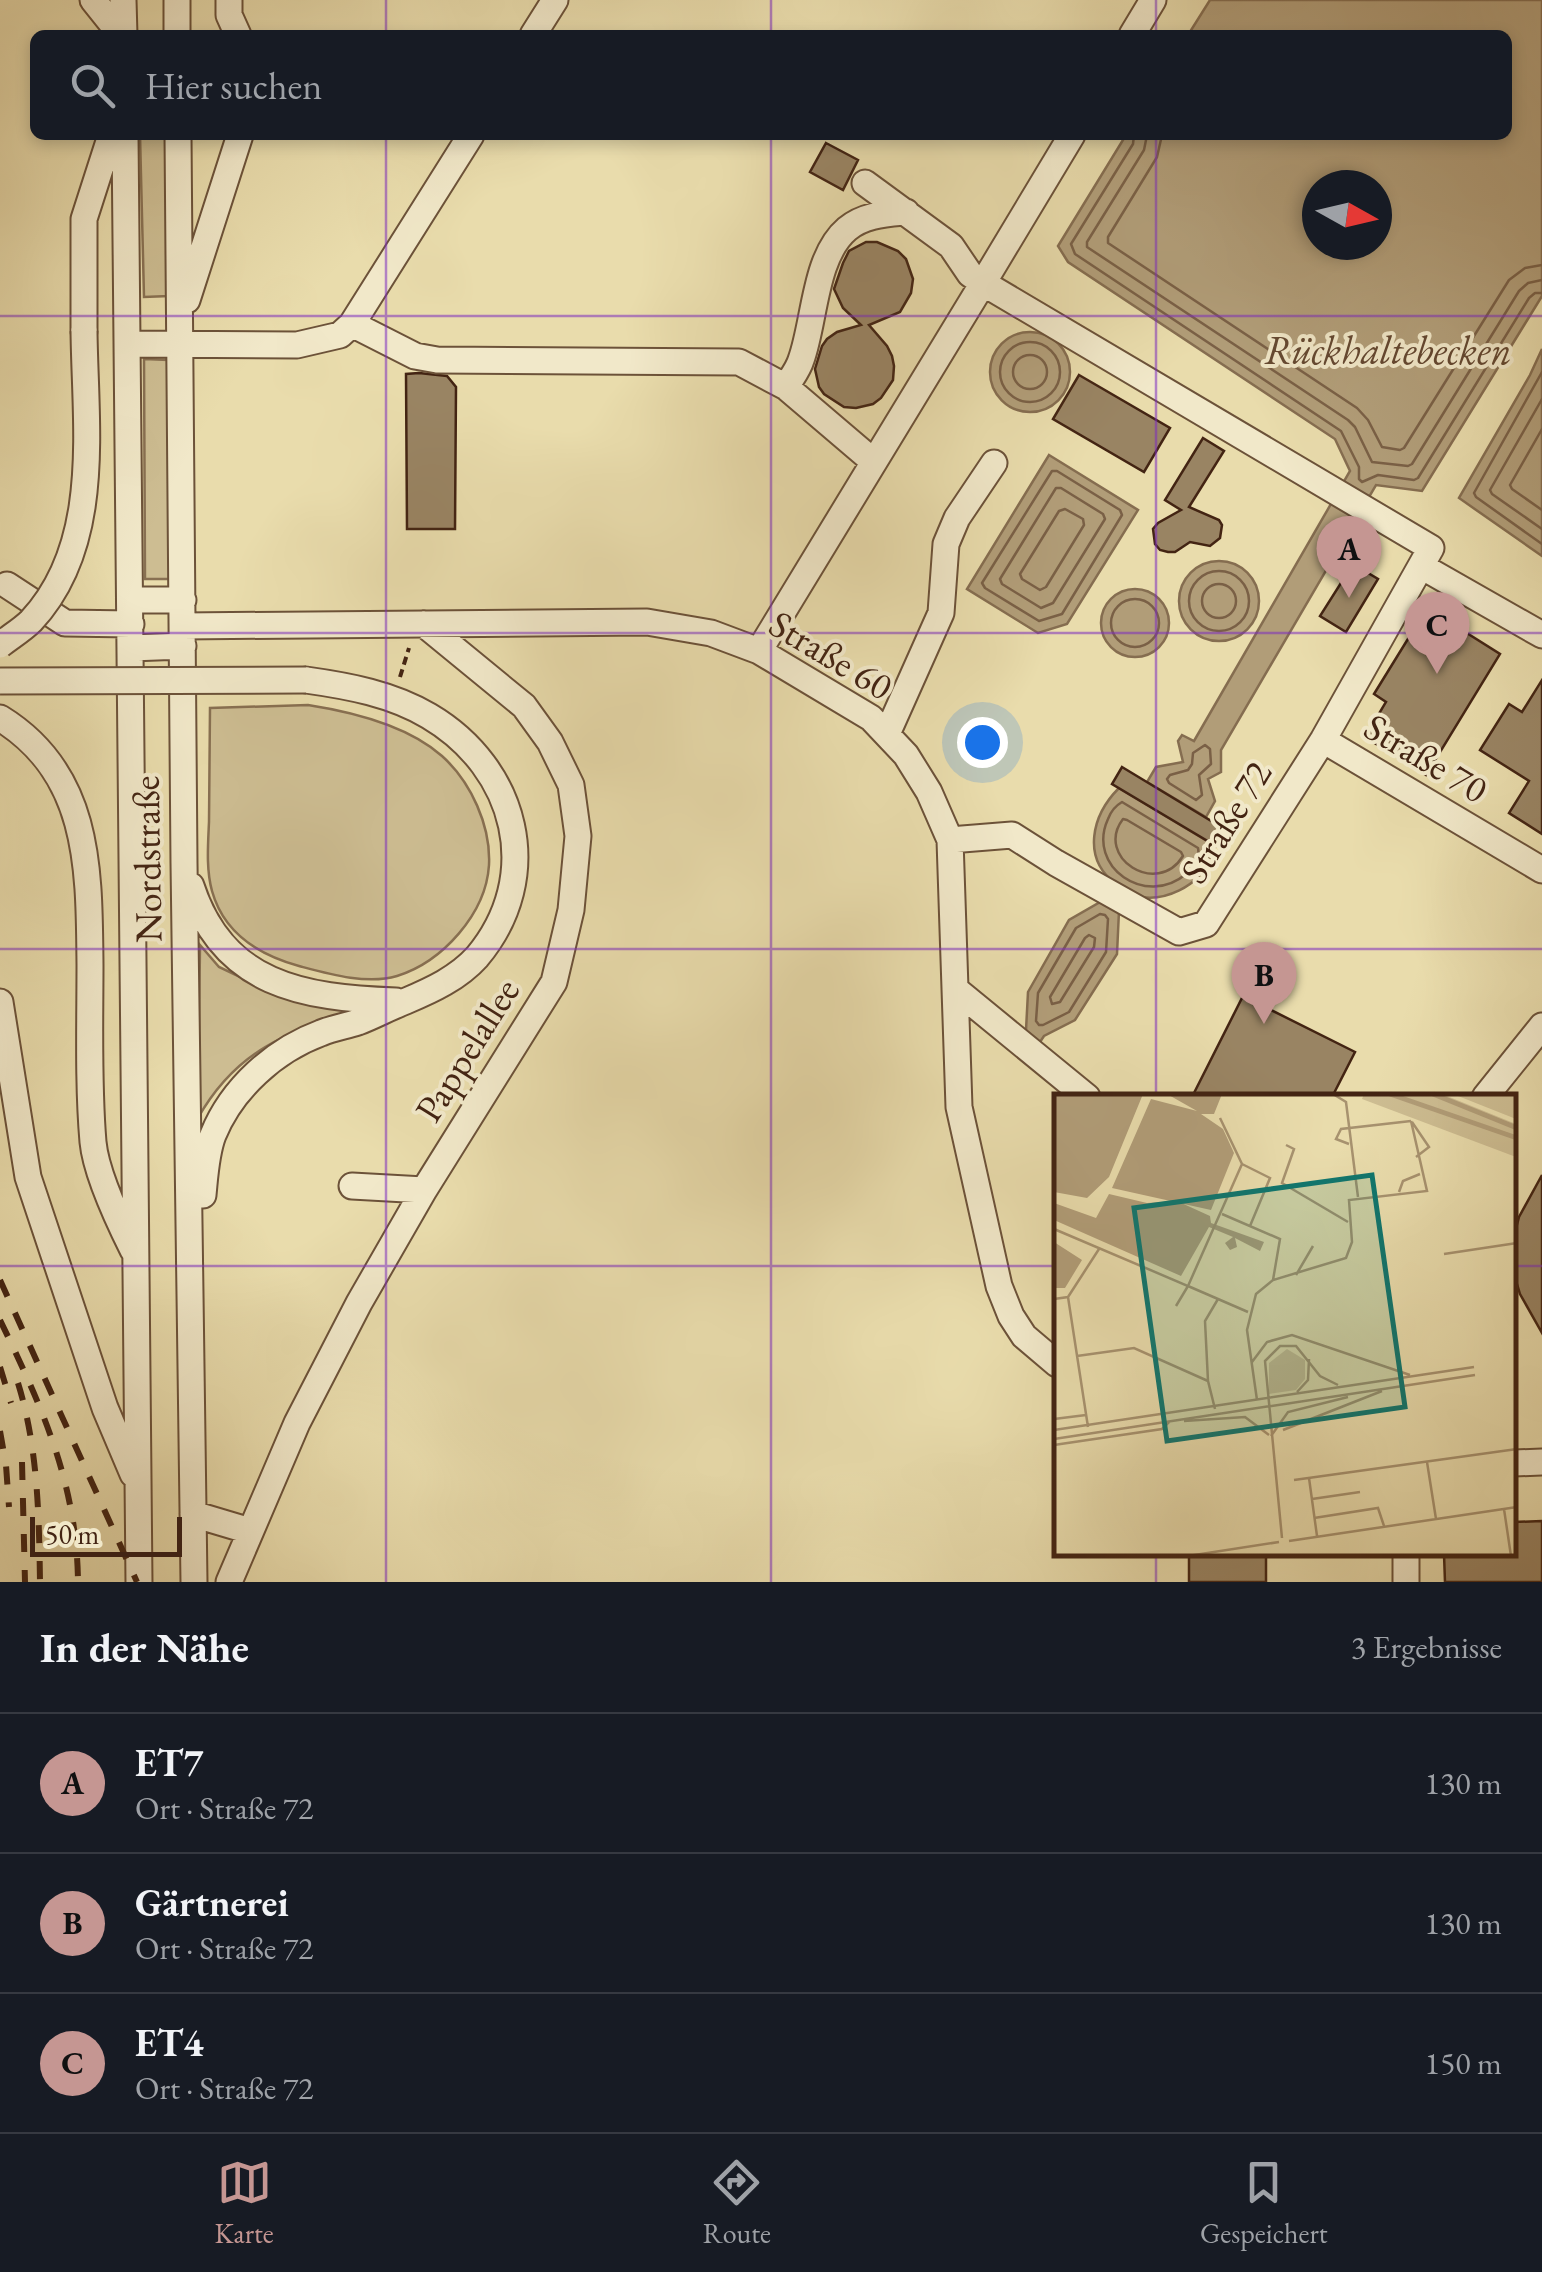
<!DOCTYPE html>
<html lang="de">
<head>
<meta charset="utf-8">
<style>
  :root { --surface:#171b24; --page:#242831; --text:#f1f3f6; --muted:#9ea1a6; --line:#363941; --accent:#c59692 }
  body { margin:0; font-family:"EB Garamond",serif; background:var(--page); color:var(--text) }
  .compass { position:absolute; left:1302px; top:170px; width:90px; height:90px; border-radius:50%; background:var(--surface); box-shadow:0 5px 15px #0003; rotate:98deg }
  .scale { position:absolute; left:30px; bottom:25px; width:152px; box-sizing:border-box; padding-left:10px; border:5px solid #432413; border-top:0; font-size:28px; line-height:35px; white-space:nowrap; color:#432413; -webkit-text-stroke:8px #f1e8c9; paint-order:stroke }
  .you { position:absolute; left:982px; top:742px; width:35px; height:35px; margin:-25px; border:8px solid #fff; border-radius:50%; background:#1a73e8; box-shadow:0 0 0 15px #1a73e833 }
  .badge { display:grid; place-items:center; width:65px; height:65px; border-radius:50%; background:var(--accent); color:#111; font-size:32px; font-weight:700 }
  .pin { position:absolute; translate:-50% -82px; filter:drop-shadow(0 2px 5px #0008) }
  .pin::after { content:''; position:absolute; top:52px; width:35px; height:30px; background:inherit; clip-path:polygon(0 0,100% 0,50% 100%) }
  .list { margin:0; padding:0; list-style:none }
  h2 { display:flex; justify-content:space-between; align-items:center; height:130px; margin:0; padding:0 40px; font-size:42px }
  h2 small { font-size:32px; font-weight:400; color:var(--muted) }
  .list li { display:grid; grid-template-columns:65px 1fr auto; gap:30px; align-items:center; box-sizing:border-box; height:140px; padding:0 40px; border-top:2px solid var(--line) }
  .list b { display:block; font-size:38px; white-space:nowrap }
  .list p { margin:0; font-size:32px; white-space:nowrap; color:var(--muted) }
  .list em { font-size:32px; font-style:normal; color:var(--muted) }
  .icon { flex:none; width:55px; height:55px; fill:none; stroke:currentColor; stroke-width:2; stroke-linecap:round; stroke-linejoin:round }
  .map { position:relative; flex:none; width:1542px; height:1582px; overflow:hidden }
  .search { position:absolute; background:var(--surface); box-shadow:0 5px 15px #0003; left:30px; right:30px; top:30px; height:110px; display:flex; align-items:center; gap:25px; box-sizing:border-box; padding:0 35px; border-radius:15px; color:var(--muted); font-size:38px }
  .sheet { height:550px; background:var(--surface) }
  nav { display:flex; justify-content:space-around; align-items:center; box-sizing:border-box; height:140px; border-top:2px solid var(--line); background:var(--surface); font-size:28px; color:var(--muted) }
  nav a { display:grid; justify-items:center; gap:5px }
  nav .on { color:var(--accent) }
  .map>svg:first-child { display:block }
</style>
</head>
<body>
<div class="map">
<svg width="1542" height="1582" viewBox="0 0 1542 1582">
  <rect width="100%" height="100%" fill="#e9dcac"/>
  <filter id="stains"><feTurbulence type="fractalNoise" baseFrequency=".002" numOctaves="4"/><feColorMatrix values="0 0 0 0 .2 0 0 0 0 .09 0 0 0 0 .02 0 0 0 .5 -.17"/></filter>
  <radialGradient id="worn" r=".72"><stop offset=".6" stop-color="#630" stop-opacity="0"/><stop offset="1" stop-color="#630" stop-opacity=".3"/></radialGradient>
  <path fill="#cdbd92" stroke="#887052" stroke-width="2.5" d="M140 135H167L169 296 144 297Z
    M144 359 169 360 172 579H145Z
    M308 705C353 712 407 725 442 756 471 782 491 826 489 865 486 914 442 962 397 976 367 985 329 974 299 966 259 955 224 934 212 891 206 869 208 845 209 822 209 784 210 746 210 708Z
    M200 945 219 967 265 989 357 1010C287 1033 237 1049 198 1118Z"/>
  <path fill="#b19d78" stroke="#856d50" stroke-width="2.5" fill-rule="evenodd" d="M1210 0H1542V296L1422 491 1376 485 1221 750V772L1208 779 1215 801 1206 817 1147 782 1156 767 1183 762 1178 741 1182 735 1194 741 1350 471 1335 439 1068 262 1058 246 1126 135H1507V35H1188ZM1317 185H1377V245H1317Z
    M990 372a40 40 0 1 1 80 0a40 40 0 1 1-80 0Z
    M1542 349V556L1459 498 1530 375Z
    M1049 455 1138 510 1067 624 1038 633 967 589Z
    M1179 601a40 40 0 1 1 80 0a40 40 0 1 1-80 0Z
    M1101 623a34 34 0 1 1 68 0a34 34 0 1 1-68 0Z
    M1119 788 1212 844C1211 849 1211 855 1209 860 1199 886 1164 903 1136 896 1129 894 1122 888 1116 884 1081 858 1092 815 1119 788Z
    M1102 901 1119 911 1117 954 1075 1020 1044 1036 1036 1048 1021 1037 1026 1030 1028 992 1069 920Z"/>
  <g fill="none" stroke-linecap="round" stroke-linejoin="round">
    <path stroke="#7a6046" stroke-width="2.5" d="M1134 135 1133 144 1071 244 1075 254 1341 431 1359 467V479L1362 482 1378 475 1414 480 1418 478 1529 298 1535 293H1542
      M1147 135 1144 150 1087 242V247L1348 420 1355 427 1372 462 1408 466 1412 464 1519 291 1528 283 1542 280
      M1162 135 1157 157 1108 237V243L1357 408 1368 420 1382 447 1400 450 1404 448 1509 280 1525 268 1542 265
      M1000 372a30 30 0 1 1 60 0a30 30 0 1 1-60 0Z
      M1013 372a17 17 0 1 1 34 0a17 17 0 1 1-34 0Z
      M1542 372 1474 493 1476 497 1542 544
      M1542 399 1490 490 1492 494 1542 529
      M1542 429 1510 485 1512 489 1542 510
      M1052 471H1057L1120 510 1122 515 1062 614 1039 621 985 588 982 583Z
      M1056 488H1061L1103 514 1105 519 1053 603 1041 608 1002 584 1000 579Z
      M1065 509 1083 519 1084 525 1046 587 1040 590 1022 579 1020 574 1059 511Z
      M1189 601a30 30 0 1 1 60 0a30 30 0 1 1-60 0Z
      M1202 601a17 17 0 1 1 34 0a17 17 0 1 1-34 0Z
      M1111 623a24 24 0 1 1 48 0a24 24 0 1 1-48 0Z
      M1205 745 1210 749 1211 764 1199 775 1202 795 1196 800 1169 783 1167 779 1170 775 1188 770 1192 764 1193 753Z
      M1122 802 1198 848C1200 858 1194 866 1186 874 1146 908 1086 867 1108 819 1111 811 1115 806 1122 802Z
      M1123 819 1127 820 1181 852 1183 856C1157 898 1094 857 1123 819Z
      M1100 914 1105 915 1108 919 1106 952 1069 1012 1043 1025H1039L1036 1021 1038 993 1076 928Z
      M1089 935 1095 938 1094 947 1060 1002 1052 1004 1050 997 1085 938Z"/>
  </g>
  <path fill="#998463" stroke="#432413" stroke-width="2.5" d="M826 143 858 160 843 190 810 172Z
    M866 242H877L898 251 906 259 913 279 911 293 900 312 869 325 887 346 892 356 894 366 893 380 881 398 873 404 856 408 844 407 824 394 819 387 815 369 822 346 827 339 837 332 861 325 843 308 834 289 843 263 849 251Z
    M419 373 447 376 456 387 455 529H407L406 374Z
    M1079 375 1170 428 1144 472 1053 419Z
    M1203 438 1224 451 1189 507 1219 520 1222 525 1220 538 1210 546 1190 542 1175 552H1168L1160 550 1155 544 1153 529 1158 523 1181 510 1165 500Z
    M1353 564 1378 579 1346 632 1320 616Z
    M1427 608 1500 654 1426 775 1365 737 1386 702 1374 694Z
    M1542 680V834L1509 813 1529 781 1480 750 1509 704 1522 712Z
    M1122 767 1226 830 1216 846 1112 784Z
    M1243 996 1355 1052 1332 1097H1192Z
    M1542 1175V1333L1520 1294 1514 1274V1236L1519 1217Z
    M1542 1521V1582H1445L1444 1554H1514V1522Z
    M1189 1554H1266V1582H1189Z"/>
  <g fill="none" stroke-linecap="round" stroke-linejoin="round">
    <defs>
      <path id="minor" d="M93 0 121 35
        M123 0 124 35
        M177 0V35
        M229 0V15L238 35
        M533 35 555 0
        M1132 35 1153 0
        M125 135 139 1582
        M178 135 184 863 194 1582
        M865 183 951 246 970 274 983 283 1072 135
        M187 300 240 135
        M352 324 415 356 437 360 739 362 786 387 874 462
        M84 331V219L111 135
        M128 344 297 345 340 335 352 324 471 135
        M786 387C791 378 798 370 801 360 815 322 814 257 847 229 864 215 885 214 906 212
        M1421 566 1542 635
        M7 585 65 623 131 624
        M130 600H183
        M183 626 647 622 711 633 759 651 871 718 906 755 929 792 950 840 959 1107 999 1286 1011 1316 1024 1336 1057 1364
        M131 648 183 646
        M759 651 983 283 1431 548 1323 740 1206 924 1179 932 1056 863 1012 835 950 840
        M0 718C91 774 89 870 90 965 90 1023 88 1084 93 1142 96 1174 118 1220 133 1250
        M887 734 941 613 946 544 957 518 994 463
        M1323 740 1542 870
        M191 886C223 985 303 998 396 1001
        M955 989 1087 1097
        M0 1002 28 1177 105 1408 133 1474
        M1485 1097 1542 1026
        M352 1186 424 1190
        M203 1195C205 1175 206 1153 213 1135 232 1088 275 1050 321 1033 333 1028 346 1026 358 1022 374 1016 390 1007 406 1001 432 990 458 978 477 957 545 876 517 768 429 716 392 694 349 686 306 680
        M1514 1463 1542 1462
        M193 1514 250 1531
        M229 1582 297 1423 359 1303 424 1190 554 982 571 910 578 836 571 785 550 742 524 706 424 624
        M1406 1582V1554"/>
    </defs>
    <use href="#minor" stroke="#6c5239" stroke-width="29"/>
    <path stroke="#432413" stroke-width="4" stroke-dasharray="8 5" stroke-linecap="butt" d="M400 677 409 648"/>
    <use href="#minor" stroke="#f1e8c9" stroke-width="25"/>
    <path stroke="#432413" stroke-width="6" stroke-dasharray="18 18" stroke-linecap="butt" d="M0 1280 137 1582
      M0 1320C42 1407 77 1483 78 1582
      M0 1367 11 1403
      M18 1383C38 1448 39 1515 40 1582
      M0 1431 6 1465 9 1507
      M22 1462 25 1582"/>
    <defs>
      <path id="minor-bridge" d="M0 645C10 637 22 630 31 621 103 544 85 427 84 331
        M0 681 306 680"/>
    </defs>
    <use href="#minor-bridge" stroke="#6c5239" stroke-width="29" stroke-linecap="butt"/>
    <use href="#minor-bridge" stroke="#f1e8c9" stroke-width="25"/>
  </g>
  <path fill="none" stroke="#7b2cbf" stroke-width="2.5" stroke-opacity="0.55" d="M386 0V35M771 0V35M1156 0V35M386 135V1582M771 135V1582M1156 135V1097M0 316H1542M0 633H1542M0 949H1542M0 1266H1057M1514 1266H1542M1156 1554V1582"/>
  <g text-anchor="middle" stroke-width="8" stroke-linejoin="round" paint-order="stroke">
    <g font-size="38" fill="#432413" stroke="#f1e8c9">
      <text transform="translate(831 655) rotate(31)" y="13">Straße 60</text>
      <text transform="translate(1426 758) rotate(31)" y="13">Straße 70</text>
      <text transform="translate(1226 822) rotate(-58)" y="13">Straße 72</text>
      <text transform="translate(147 859) rotate(-91)" y="13">Nordstraße</text>
      <text transform="translate(467 1050) rotate(-58)" y="13">Pappelallee</text>
    </g>
    <g font-size="40" font-style="italic" fill="#644831" stroke="#f1e8c9">
      <text x="1388" y="364">Rückhaltebecken</text>
    </g>
  </g>
  <g transform="translate(1054 1094)">
    <rect width="462" height="462" fill="#e9dcac"/>
    <path d="M310 0H388L462 30V63L308 5ZM399 0H462V25ZM233 255 251 266V285L242 296 215 300V269Z" fill="#cdbd92"/>
    <path d="M0 0H89L55 83 33 104 0 98ZM113 0H168L160 20H147L169 35 180 59 157 116 58 94 97 5 143 17ZM55 100 93 109 123 107 156 122 157 129 210 148 206 157 181 144 183 153 176 156 171 149 179 143 155 133 127 182 0 126V109L42 124ZM0 148 28 166 11 194H0Z" fill="#b19d78"/>
    <path fill="none" stroke="#b19d78" stroke-width="5" d="M336 0 463 44M379 0 463 34"/>
    <path fill="none" stroke="#a7926f" stroke-width="2.5" d="M279 0 292 8 304 103M166 24 188 70 134 192 194 218M358 28 375 53 362 63M295 50 282 45 287 35 357 27M232 51 240 55 228 89 294 128M188 70 216 84 196 132M345 98 349 87 366 80M168 120 226 145 219 186M0 135 134 192 122 212M390 160 463 149M242 181 259 152M14 203 34 333M0 205 14 203 45 155M23 262 80 254 154 287 161 315M198 268 213 248 238 241 356 281M154 287 151 227 164 205M243 298 254 286 255 265M203 306 193 236 202 200 219 186 292 164 298 148 295 106 373 97 357 27M0 325 32 321M130 327 191 323 215 341M0 336 420 273M229 336 328 297M217 342 234 318 294 303M0 345 421 281M0 351 108 335 115 328M373 368 382 425M255 384 263 442M240 386 463 355M258 405 306 398M450 415 457 462M260 424 324 414 330 432M228 444 211 267 226 252H242L266 282 284 291M235 447 463 413M134 462 225 448"/>
    <path fill="#0f766e" fill-opacity="0.15" stroke="#0f766e" stroke-width="5" d="M318 81 351 313 113 347 80 114Z"/>
    <rect width="462" height="462" fill="none" stroke="#432413" stroke-width="5"/>
  </g>
  <rect width="100%" height="100%" filter="url(#stains)"/>
  <rect width="100%" height="100%" fill="url(#worn)"/>
</svg>
<svg class="compass" viewBox="-18 -18 36 36"><path d="M0-13l5 13h-10z" fill="#e53935"/><path d="M0 13l5-13h-10z" fill="#9ea1a6"/></svg>
<div class="scale">50 m</div>
<div class="you"></div>
<div class="pin badge" style="left:1349px;top:598px">A</div>
<div class="pin badge" style="left:1264px;top:1024px">B</div>
<div class="pin badge" style="left:1437px;top:674px">C</div>
<div class="search"><svg class="icon" aria-label="search" viewBox="0 0 24 24"><circle cx="10" cy="10" r="6"/><path d="M15 15l6 6"/></svg>Hier suchen</div>
</div>
<section class="sheet">
<h2>In der Nähe<small>3 Ergebnisse</small></h2>
<ul class="list">
<li><span class="badge">A</span><div><b>ET7</b><p>Ort · Straße 72</p></div><em>130 m</em></li>
<li><span class="badge">B</span><div><b>Gärtnerei</b><p>Ort · Straße 72</p></div><em>130 m</em></li>
<li><span class="badge">C</span><div><b>ET4</b><p>Ort · Straße 72</p></div><em>150 m</em></li>
</ul>
</section>
<nav>
<a class="on"><svg class="icon" aria-label="map" viewBox="0 0 24 24"><path d="M3 6l6-2 6 2 6-2v14l-6 2-6-2-6 2zM9 4v14M15 6v14"/></svg>Karte</a>
<a><svg class="icon" aria-label="directions" viewBox="0 0 24 24"><path d="M12 3l9 9-9 9-9-9zM9 14v-3h6M13 9l2 2-2 2"/></svg>Route</a>
<a><svg class="icon" aria-label="saved" viewBox="0 0 24 24"><path d="M7 4h10v16l-5-4-5 4z"/></svg>Gespeichert</a>
</nav>
</body>
</html>
